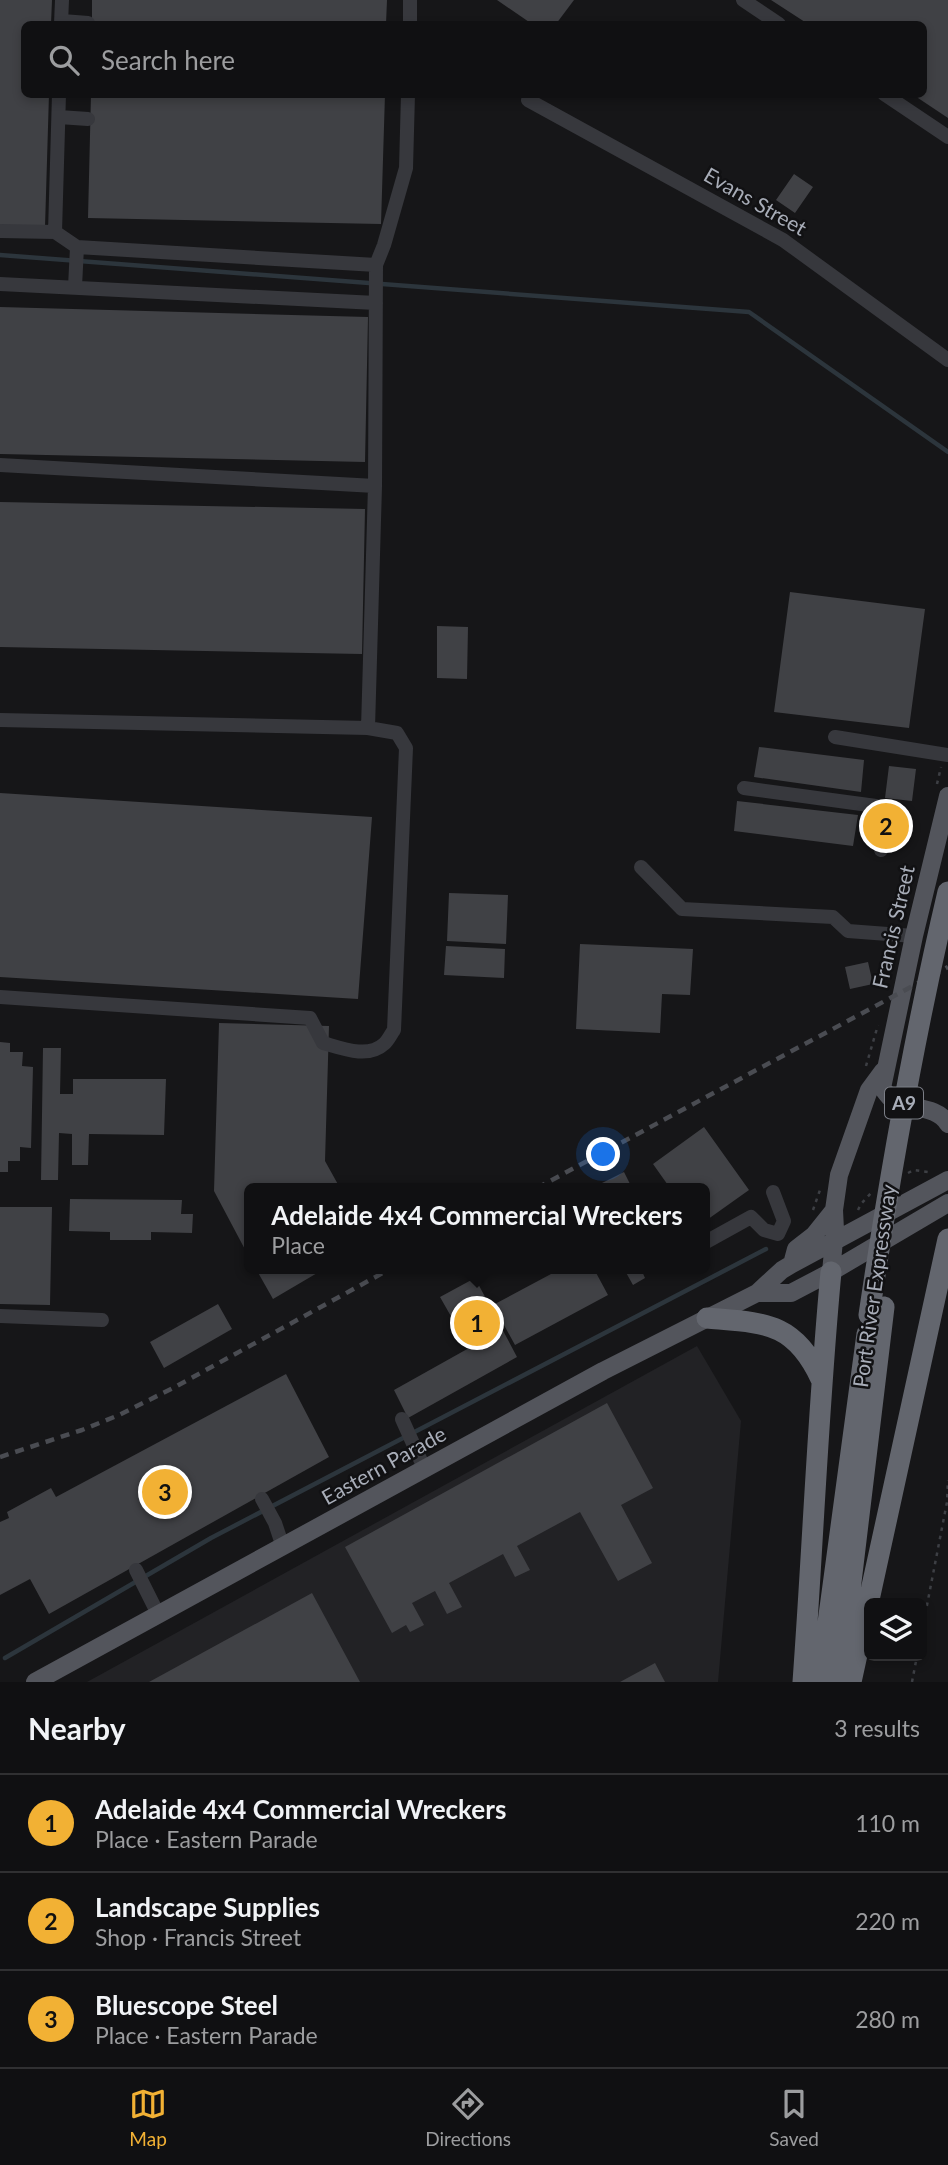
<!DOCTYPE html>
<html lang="en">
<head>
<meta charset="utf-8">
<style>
  :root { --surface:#101012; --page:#19191b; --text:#f1f3f6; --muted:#9c9d9f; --line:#303032; --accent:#f2b134 }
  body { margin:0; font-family:Lato,sans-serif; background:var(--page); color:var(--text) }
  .controls { position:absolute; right:21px; bottom:21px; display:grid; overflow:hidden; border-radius:10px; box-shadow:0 4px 10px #0003 }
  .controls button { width:63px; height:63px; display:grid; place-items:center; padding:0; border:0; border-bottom:2px solid var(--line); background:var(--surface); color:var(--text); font:35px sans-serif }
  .you { position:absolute; left:604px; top:1155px; width:24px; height:24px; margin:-18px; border:5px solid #fff; border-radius:50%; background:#1a73e8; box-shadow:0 0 0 10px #1a73e833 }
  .badge { display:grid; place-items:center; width:46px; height:46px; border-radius:50%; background:var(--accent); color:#111; font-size:23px; font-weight:700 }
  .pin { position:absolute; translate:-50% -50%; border:4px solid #fff; box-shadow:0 2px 7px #0006 }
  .popup { position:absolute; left:244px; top:1183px; width:466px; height:91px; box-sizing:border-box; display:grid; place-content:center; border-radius:10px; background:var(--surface); filter:drop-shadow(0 2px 5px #0005); font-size:23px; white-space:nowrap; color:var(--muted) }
  .popup b { font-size:26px; color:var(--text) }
  .popup::after { content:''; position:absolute; left:50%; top:100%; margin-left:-14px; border:14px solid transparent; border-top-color:var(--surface) }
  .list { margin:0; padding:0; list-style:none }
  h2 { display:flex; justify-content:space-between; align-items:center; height:91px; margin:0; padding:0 28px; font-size:30px }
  h2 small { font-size:23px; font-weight:400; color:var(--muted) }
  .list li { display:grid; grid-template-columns:46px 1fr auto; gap:21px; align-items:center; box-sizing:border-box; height:98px; padding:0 28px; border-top:2px solid var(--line) }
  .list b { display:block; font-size:26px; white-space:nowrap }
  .list p { margin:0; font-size:23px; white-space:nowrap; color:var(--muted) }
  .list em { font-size:23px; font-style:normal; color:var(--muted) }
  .icon { flex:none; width:38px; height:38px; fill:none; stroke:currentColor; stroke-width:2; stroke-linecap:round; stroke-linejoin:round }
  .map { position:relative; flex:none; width:948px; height:1682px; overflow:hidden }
  .search { position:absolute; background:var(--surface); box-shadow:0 4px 10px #0003; left:21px; right:21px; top:21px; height:77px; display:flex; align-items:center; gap:18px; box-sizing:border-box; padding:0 24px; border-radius:10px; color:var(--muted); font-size:26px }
  .sheet { height:385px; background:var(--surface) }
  nav { display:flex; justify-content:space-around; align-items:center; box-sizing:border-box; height:98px; border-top:2px solid var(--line); background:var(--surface); font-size:19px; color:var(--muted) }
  nav a { display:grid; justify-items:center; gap:4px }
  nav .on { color:var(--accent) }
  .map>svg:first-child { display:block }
</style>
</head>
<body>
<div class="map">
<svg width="948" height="1682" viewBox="0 0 948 1682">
  <rect width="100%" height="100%" fill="#161618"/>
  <path fill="#222225" d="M697 1346 741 1421 718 1682H87Z"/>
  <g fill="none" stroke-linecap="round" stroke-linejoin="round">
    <path stroke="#2c353c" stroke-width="4.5" d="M0 255 749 312 948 452
      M5 1658 211 1538 766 1249"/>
  </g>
  <path fill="#404145" d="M0 0H52L51 24H24V94H49L45 227 0 226Z
    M92 0H387L386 24H92Z
    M497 0H574L556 24H532Z
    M771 0H948V118L912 94H923V24H808Z
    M91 94H385L381 224 88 218Z
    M794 174 813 187 795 213 776 200Z
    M0 307 368 317 365 462 0 454Z
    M0 502 365 509 362 654 0 647Z
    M790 592 925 609 909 728 774 712Z
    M437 626 468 627 467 679 437 678Z
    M759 747 864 760 861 792 754 777Z
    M889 766 916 769 912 801 885 798Z
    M0 793 372 817 358 999 0 977Z
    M737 801 858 815 853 846 734 831Z
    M449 893 508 895 506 944 447 941Z
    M580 944 693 949 690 995 662 994 660 1033 576 1029Z
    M446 946 505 949 504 978 444 975Z
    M868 962 873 984 850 989 845 967Z
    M219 1023 329 1026 325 1161 340 1188H249V1257L214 1191Z
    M0 1042 10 1043V1052H23L22 1066 33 1067 31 1148 20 1147V1161H8V1172H0Z
    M43 1048H61L60 1094H73V1079H166L164 1135 89 1134 88 1165H72V1134L59 1133 58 1180H41Z
    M704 1127 749 1190 704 1222V1188H670L653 1164Z
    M624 1172 632 1188H592Z
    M70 1199 182 1200 181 1214H193L192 1233 151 1232V1240H110V1232L69 1231Z
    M0 1207H52L50 1305 0 1304Z
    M256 1269H324L273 1299Z
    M549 1269H594L608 1295 515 1345 493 1305 551 1274Z
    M624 1269H641L645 1278 633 1285Z
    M475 1278 517 1357 408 1418 394 1390 469 1348 440 1297Z
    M218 1304 232 1329 164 1368 150 1342Z
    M286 1374 329 1457 49 1614 30 1579 0 1595V1522L9 1518 7 1512 51 1488 56 1497Z
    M607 1403 653 1488 621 1505 652 1563 618 1581 580 1512 517 1546 530 1570 515 1577 503 1554 449 1583 462 1607 447 1614 435 1591 412 1603 424 1625 410 1632 406 1625 392 1633 345 1547Z
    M312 1593 360 1682H149Z
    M655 1663 665 1682H620Z"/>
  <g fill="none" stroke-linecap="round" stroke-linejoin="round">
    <path stroke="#3d3f44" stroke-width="2.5" stroke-dasharray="3.5 5" stroke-linecap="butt" d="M937 784 941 767
      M866 1066 878 1025
      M908 1173 914 1170 928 1172
      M813 1210 820 1190
      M858 1210 861 1204 871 1193
      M922 1631 947 1502 948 1480
      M912 1682 917 1656"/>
    <path stroke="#37383d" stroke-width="14" d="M743 0 779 24
      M62 21 88 23
      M61 24 62 0
      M410 24V0
      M59 94 55 232 77 247 376 265
      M884 94 948 137
      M528 100 783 240 948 360
      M59 117 88 119
      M0 231 55 232
      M0 284 376 303
      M75 287 77 247
      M0 465 375 486 376 265 384 245 406 168 408 94
      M0 720 368 728 397 733 406 748 394 1030C391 1034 388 1041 384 1044 368 1059 341 1048 323 1043L310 1018 0 997
      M368 728 375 486
      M835 737 948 755
      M744 788 876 806 886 818 881 850
      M641 867 682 909 833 917 848 931 914 936
      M704 1243 751 1217 764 1230 778 1234 784 1221 773 1192
      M0 1316 102 1320
      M402 1419 425 1470
      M262 1499 275 1523 283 1547
      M136 1570 158 1614"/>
    <path stroke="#53555c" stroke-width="18" d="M948 796 914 936 882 1088C886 1092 890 1099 894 1101 911 1109 938 1106 948 1124
      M792 1264 796 1249 814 1235 834 1210
      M831 1272 835 1230 834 1210 839 1175 869 1090 883 1071
      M757 1293H791L831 1272 948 1203
      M35 1682 603 1371 757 1293 782 1270 792 1264 948 1180"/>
    <path stroke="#63666e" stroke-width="21" d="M707 1318C764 1323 794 1321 821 1379
      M803 1682C813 1545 818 1409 831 1272
      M820 1682 867 1334
      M839 1682 884 1307
      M851 1682 948 1239"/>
    <path stroke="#4a4c52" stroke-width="4.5" stroke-dasharray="9 7" stroke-linecap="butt" d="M537 1188 948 967
      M0 1457 82 1430 119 1415 175 1387 390 1269"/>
    <path stroke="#63666e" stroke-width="21" d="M869 1315C890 1173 915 1032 948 892"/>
  </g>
  <g text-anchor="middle" stroke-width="5" stroke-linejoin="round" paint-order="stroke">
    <rect fill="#111113" stroke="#7b7e86" stroke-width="2" x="885" y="1087.5" width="38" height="31" rx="5"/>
    <g font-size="19" font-weight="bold" fill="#a8adb8">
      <text x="904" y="1110">A9</text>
    </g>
    <g font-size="21" fill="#a8adb8" stroke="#111113">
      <text transform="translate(755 202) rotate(30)" y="7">Evans Street</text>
      <text transform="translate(894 927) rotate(-77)" y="7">Francis Street</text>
      <text transform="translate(875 1286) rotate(-82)" y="7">Port River Expressway</text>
      <text transform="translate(384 1466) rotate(-29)" y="7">Eastern Parade</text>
    </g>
  </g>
</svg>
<div class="controls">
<button><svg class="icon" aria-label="layers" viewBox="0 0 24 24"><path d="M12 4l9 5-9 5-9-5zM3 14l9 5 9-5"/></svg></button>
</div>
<div class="you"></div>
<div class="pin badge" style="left:477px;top:1323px">1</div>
<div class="popup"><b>Adelaide 4x4 Commercial Wreckers</b>Place</div>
<div class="pin badge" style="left:886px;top:826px">2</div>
<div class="pin badge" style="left:165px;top:1492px">3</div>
<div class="search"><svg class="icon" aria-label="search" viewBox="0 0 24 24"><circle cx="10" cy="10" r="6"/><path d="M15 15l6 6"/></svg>Search here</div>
</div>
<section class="sheet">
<h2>Nearby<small>3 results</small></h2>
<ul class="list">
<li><span class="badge">1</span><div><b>Adelaide 4x4 Commercial Wreckers</b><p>Place · Eastern Parade</p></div><em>110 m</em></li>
<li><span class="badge">2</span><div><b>Landscape Supplies</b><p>Shop · Francis Street</p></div><em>220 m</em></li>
<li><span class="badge">3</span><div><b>Bluescope Steel</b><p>Place · Eastern Parade</p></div><em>280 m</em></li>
</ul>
</section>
<nav>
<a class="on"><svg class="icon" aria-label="map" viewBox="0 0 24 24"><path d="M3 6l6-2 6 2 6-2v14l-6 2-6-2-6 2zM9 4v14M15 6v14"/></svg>Map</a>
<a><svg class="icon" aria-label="directions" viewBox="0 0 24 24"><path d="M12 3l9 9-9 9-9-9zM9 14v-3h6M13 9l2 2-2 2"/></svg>Directions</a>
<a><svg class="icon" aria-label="saved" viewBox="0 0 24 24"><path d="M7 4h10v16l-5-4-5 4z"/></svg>Saved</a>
</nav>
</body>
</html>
